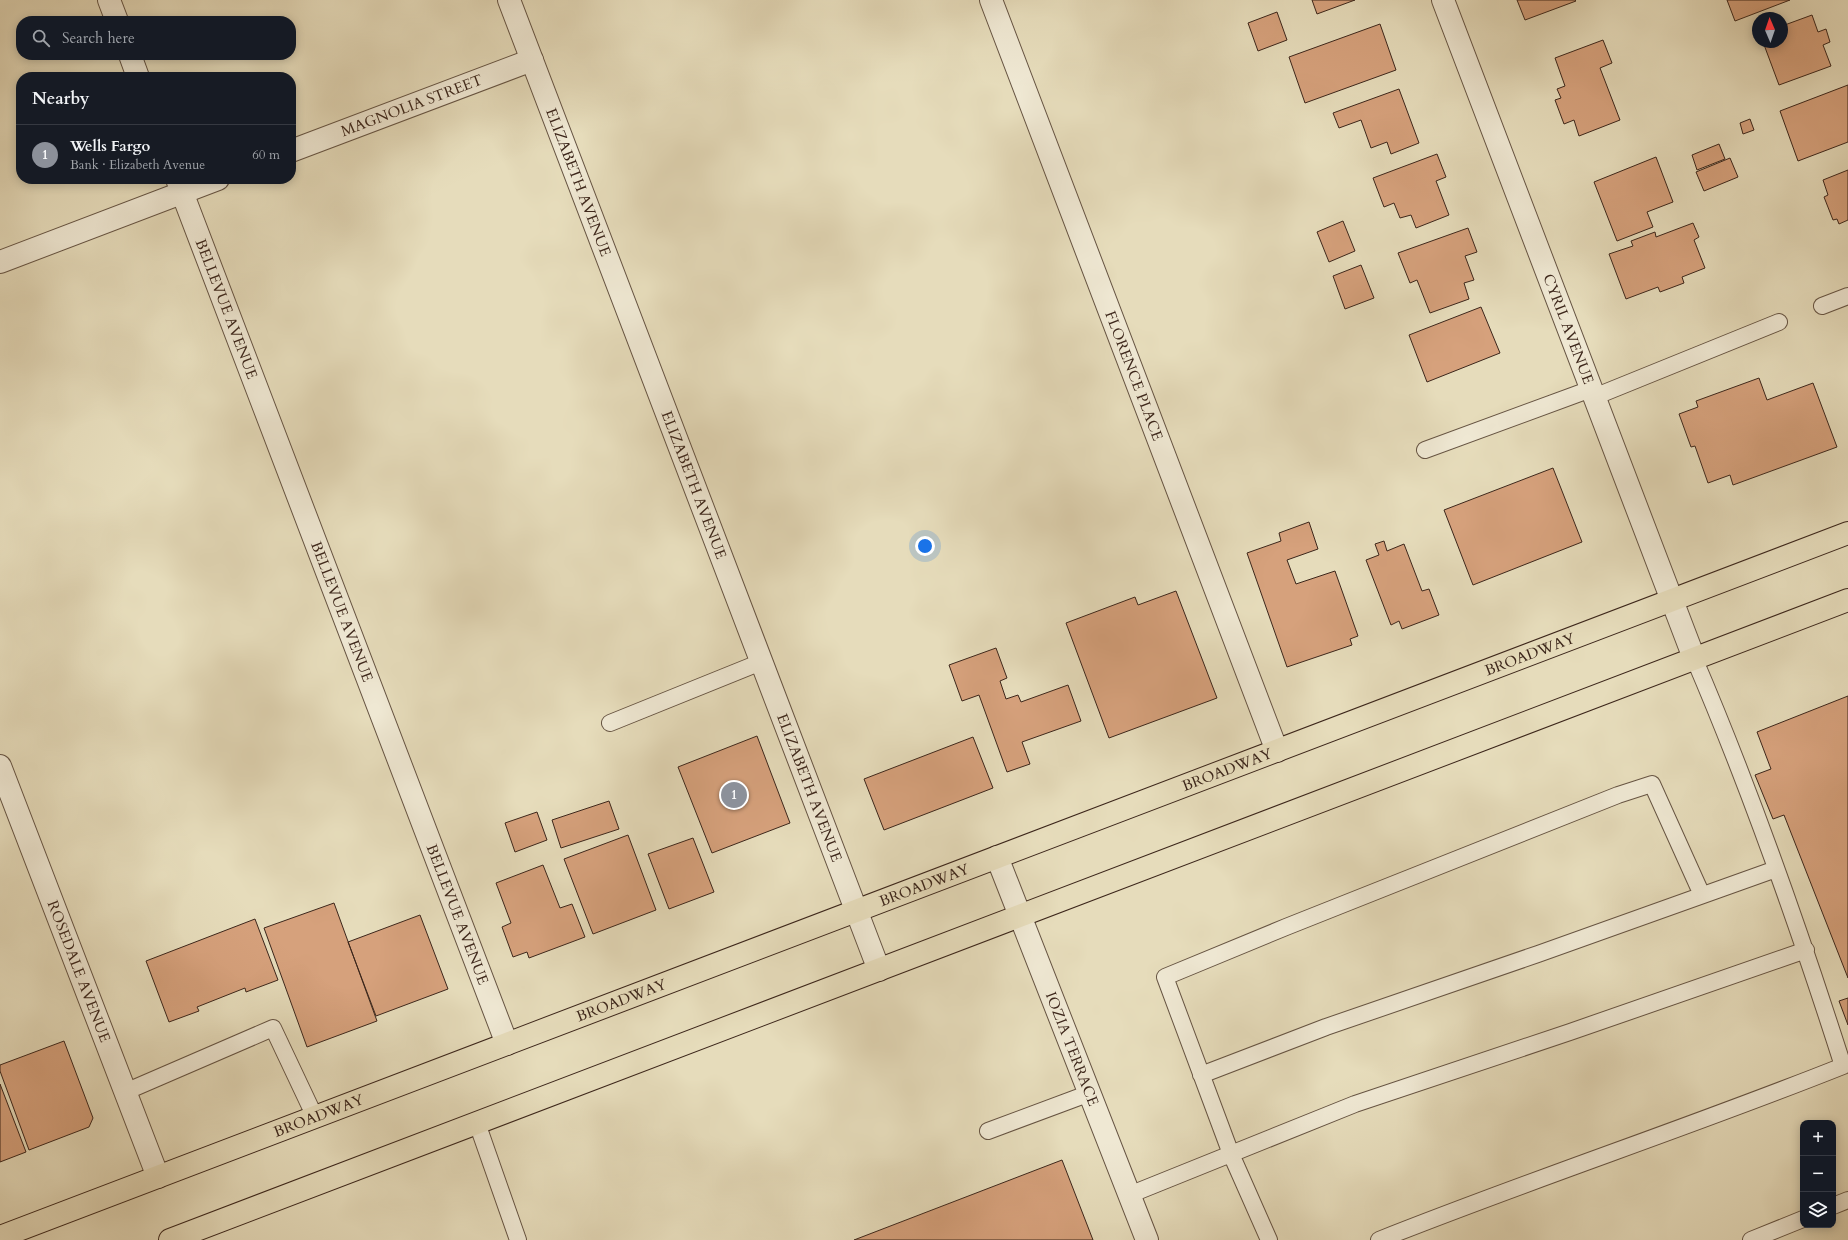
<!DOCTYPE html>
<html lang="en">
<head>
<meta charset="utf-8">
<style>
  :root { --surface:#171b24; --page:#20242c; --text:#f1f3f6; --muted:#9ea1a6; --line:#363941; --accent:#8c9099 }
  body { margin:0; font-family:Cardo,serif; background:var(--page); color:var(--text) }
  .controls { position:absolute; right:12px; bottom:12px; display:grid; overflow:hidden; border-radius:8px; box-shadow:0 2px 10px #0003 }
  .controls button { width:36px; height:36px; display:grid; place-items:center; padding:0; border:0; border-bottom:1px solid var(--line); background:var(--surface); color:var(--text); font:20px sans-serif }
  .compass { position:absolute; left:1752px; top:12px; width:36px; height:36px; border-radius:50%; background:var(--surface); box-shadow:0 2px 10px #0003; rotate:358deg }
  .you { position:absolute; left:925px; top:546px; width:14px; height:14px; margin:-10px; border:3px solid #fff; border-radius:50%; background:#1a73e8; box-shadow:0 0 0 6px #1a73e833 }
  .badge { display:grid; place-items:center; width:26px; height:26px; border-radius:50%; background:var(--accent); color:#fff; font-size:13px; font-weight:700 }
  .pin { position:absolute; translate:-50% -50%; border:2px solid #fff; box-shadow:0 1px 4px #0006 }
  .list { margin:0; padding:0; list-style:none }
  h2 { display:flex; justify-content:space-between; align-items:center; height:52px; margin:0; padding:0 16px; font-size:17px }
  h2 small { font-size:13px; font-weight:400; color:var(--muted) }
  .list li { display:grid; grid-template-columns:26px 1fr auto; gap:12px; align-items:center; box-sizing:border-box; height:60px; padding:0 16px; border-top:1px solid var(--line) }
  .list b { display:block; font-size:15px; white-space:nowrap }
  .list p { margin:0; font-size:13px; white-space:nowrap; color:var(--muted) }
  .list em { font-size:13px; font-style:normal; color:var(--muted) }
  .icon { flex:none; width:22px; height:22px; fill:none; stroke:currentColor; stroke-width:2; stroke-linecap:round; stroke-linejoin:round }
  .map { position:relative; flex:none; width:1848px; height:1240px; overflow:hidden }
  .search { position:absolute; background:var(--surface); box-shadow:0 2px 10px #0003; left:16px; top:16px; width:280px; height:44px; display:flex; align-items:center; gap:10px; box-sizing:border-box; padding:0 14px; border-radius:16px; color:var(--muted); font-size:15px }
  .panel { position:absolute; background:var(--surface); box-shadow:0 2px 10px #0003; left:16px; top:72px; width:280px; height:112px; border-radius:16px }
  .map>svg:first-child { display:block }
</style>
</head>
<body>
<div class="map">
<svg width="1848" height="1240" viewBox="0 0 1848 1240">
  <rect width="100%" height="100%" fill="#e6dcbb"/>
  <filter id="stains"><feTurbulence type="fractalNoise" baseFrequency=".005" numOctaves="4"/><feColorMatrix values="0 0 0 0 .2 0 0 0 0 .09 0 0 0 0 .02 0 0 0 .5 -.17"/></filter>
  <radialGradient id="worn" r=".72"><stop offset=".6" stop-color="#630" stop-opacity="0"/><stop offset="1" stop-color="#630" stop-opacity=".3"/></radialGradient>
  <path fill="#d6a17c" stroke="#3c261b" d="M1312 0H1355L1317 14Z
    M1517 0H1575L1576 1 1525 20Z
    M1727 0H1790L1735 21Z
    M1277 12 1287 40 1258 51 1248 23Z
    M1812 15 1818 32 1826 29 1830 42 1823 45 1831 66 1779 85 1763 42H1782V26Z
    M1380 24 1396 70 1305 103 1289 57Z
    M1603 40 1612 63 1600 68 1620 120 1579 136 1574 120 1564 124 1555 100 1561 98 1557 89 1565 86 1555 58Z
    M1848 85V142L1798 161 1780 111Z
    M1399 89 1419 143 1391 154 1387 142 1371 148 1361 120 1339 128 1333 113Z
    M1750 119 1754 130 1743 134 1740 123Z
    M1719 144 1725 159 1697 170 1692 155Z
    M1437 154 1446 177 1436 181 1449 215 1416 228 1411 215 1400 218 1394 203 1384 207 1373 178Z
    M1656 157 1673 202 1647 212 1653 227 1617 241 1594 182Z
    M1730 158 1738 177 1704 191 1696 172Z
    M1848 170V220L1839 224 1837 219 1833 220 1824 197 1828 195 1823 180Z
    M1343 221 1355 251 1329 262 1317 232Z
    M1693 223 1699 237 1694 240 1705 268 1682 277 1684 283 1660 292 1658 287 1626 299 1609 254 1633 246 1631 241 1655 232 1656 237Z
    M1468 228 1477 252 1465 256 1474 280 1464 283 1469 299 1430 313 1417 280 1410 283 1398 253Z
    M1361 265 1374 298 1345 309 1333 276Z
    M1481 307 1500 353 1427 382 1409 335Z
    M1759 378 1767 400 1813 383 1837 447 1733 485 1730 475 1708 483 1695 446 1691 447 1679 414 1698 407 1696 401Z
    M1553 468 1582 542 1473 585 1444 510Z
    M1309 522 1318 549 1287 560 1296 584 1335 571 1358 636 1350 639 1352 645 1287 667 1247 553 1281 541 1279 533Z
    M1384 541 1387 551 1404 544 1422 591 1429 589 1439 615 1402 629 1399 621 1391 625 1366 560 1379 555 1375 544Z
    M1176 591 1217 698 1109 738 1066 623 1135 597 1138 605Z
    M996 648 1007 678 1000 681 1006 699 1018 695 1021 702 1068 685 1081 721 1022 742 1030 764 1007 772 979 695 962 701 949 665Z
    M1848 696V978L1784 815 1773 819 1755 775 1771 769 1757 732Z
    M757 736 790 823 712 853 678 767Z
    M973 737 993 788 884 830 864 779Z
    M609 801 619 829 561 848 552 820Z
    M537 812 547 840 515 852 505 823Z
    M628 835 656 910 593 934 564 859Z
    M693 838 714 892 669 909 648 854Z
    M543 865 560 908 572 904 585 937 529 958 527 952 513 957 502 927 511 923 496 883Z
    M334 903 377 1021 307 1047 264 928Z
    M420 915 448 989 376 1016 348 942Z
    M255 919 278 980 246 992 245 988 197 1007 199 1011 169 1022 146 961Z
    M1848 998V1025L1839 1001Z
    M64 1041 93 1118 89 1127 29 1150 0 1071V1065Z
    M0 1084 26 1152 0 1162Z
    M1062 1160 1093 1240H854Z"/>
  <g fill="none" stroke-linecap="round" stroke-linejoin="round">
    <defs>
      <path id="service" d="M1822 306 1848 296
        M1594 397 1779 322
        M1425 450 1591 389
        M610 723 761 662
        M1201 1075 1326 1027 1538 954 1776 869
        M125 1092 273 1028 315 1117
        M477 1123 518 1240
        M988 1131 1090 1093
        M1129 1195 1355 1104 1570 1032 1806 950
        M1833 1206 1848 1200
        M1269 1240 1231 1154 1165 977 1286 927 1618 795 1652 784 1702 895
        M1379 1240C1532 1179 1690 1127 1843 1066 1799 928 1751 791 1694 658
        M1751 1240 1803 1219"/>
      <g id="minor">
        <path d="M109 0 117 21"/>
        <path id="s1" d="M509 0 879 970"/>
        <path id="s2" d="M991 0 1277 751"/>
        <path id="s3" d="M1443 0 1694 658"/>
        <path d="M130 55 138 77"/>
        <path id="s4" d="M291 151 532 60"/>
        <path id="s5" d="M177 179 507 1044"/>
        <path d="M0 262 218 179"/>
        <path id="s6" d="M0 766 158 1177"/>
        <path id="s7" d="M997 857 1147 1240"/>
      </g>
      <g id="primary">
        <path id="s8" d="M0 1237 1848 533"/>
        <path d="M170 1240 1848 600"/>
      </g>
    </defs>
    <use href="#service" stroke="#665443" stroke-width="18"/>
    <use href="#minor" stroke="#665443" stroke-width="24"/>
    <use href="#primary" stroke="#3c261b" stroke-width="24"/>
    <use href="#service" stroke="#efe8d3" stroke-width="16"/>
    <use href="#minor" stroke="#efe8d3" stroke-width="22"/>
    <use href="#primary" stroke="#e6dcbb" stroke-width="22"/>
  </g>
  <g text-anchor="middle" stroke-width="3" stroke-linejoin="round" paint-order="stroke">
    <g font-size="15" fill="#3c261b" stroke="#efe8d3">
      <text dy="5" stroke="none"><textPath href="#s4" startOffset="129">MAGNOLIA STREET</textPath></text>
      <text dy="5" stroke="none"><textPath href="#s1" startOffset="195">ELIZABETH AVENUE</textPath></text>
      <text dy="5" stroke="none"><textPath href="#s5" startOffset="139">BELLEVUE AVENUE</textPath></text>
      <text dy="5" stroke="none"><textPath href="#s3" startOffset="352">CYRIL AVENUE</textPath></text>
      <text dy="5" stroke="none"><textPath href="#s2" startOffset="402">FLORENCE PLACE</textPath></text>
      <text dy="5" stroke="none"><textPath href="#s1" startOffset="519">ELIZABETH AVENUE</textPath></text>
      <text dy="5" stroke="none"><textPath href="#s5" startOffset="463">BELLEVUE AVENUE</textPath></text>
      <text dy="5" stroke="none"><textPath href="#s8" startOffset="1637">BROADWAY</textPath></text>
      <text dy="5" stroke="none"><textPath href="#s8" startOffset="1313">BROADWAY</textPath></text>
      <text dy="5" stroke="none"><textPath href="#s1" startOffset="843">ELIZABETH AVENUE</textPath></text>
      <text dy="5" stroke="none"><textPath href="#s8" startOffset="989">BROADWAY</textPath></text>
      <text dy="5" stroke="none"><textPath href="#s5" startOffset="787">BELLEVUE AVENUE</textPath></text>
      <text dy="5" stroke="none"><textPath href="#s6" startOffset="220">ROSEDALE AVENUE</textPath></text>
      <text dy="5" stroke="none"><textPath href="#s8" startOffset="665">BROADWAY</textPath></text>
      <text dy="5" stroke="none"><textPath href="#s7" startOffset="206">IOZIA TERRACE</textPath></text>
      <text dy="5" stroke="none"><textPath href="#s8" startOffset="341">BROADWAY</textPath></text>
    </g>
  </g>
  <rect width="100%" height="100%" filter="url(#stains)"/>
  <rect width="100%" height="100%" fill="url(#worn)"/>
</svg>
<div class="controls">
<button>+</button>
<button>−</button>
<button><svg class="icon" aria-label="layers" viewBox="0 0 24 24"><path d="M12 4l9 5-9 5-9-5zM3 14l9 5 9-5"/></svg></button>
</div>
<svg class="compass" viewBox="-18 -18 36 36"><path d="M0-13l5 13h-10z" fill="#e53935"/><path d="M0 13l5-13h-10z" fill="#9ea1a6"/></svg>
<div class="you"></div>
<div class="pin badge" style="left:734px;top:795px">1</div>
<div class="search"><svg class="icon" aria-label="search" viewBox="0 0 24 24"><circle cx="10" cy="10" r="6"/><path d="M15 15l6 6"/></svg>Search here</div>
<section class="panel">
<h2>Nearby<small></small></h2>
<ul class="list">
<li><span class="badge">1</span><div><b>Wells Fargo</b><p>Bank · Elizabeth Avenue</p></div><em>60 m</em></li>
</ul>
</section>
</div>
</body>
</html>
